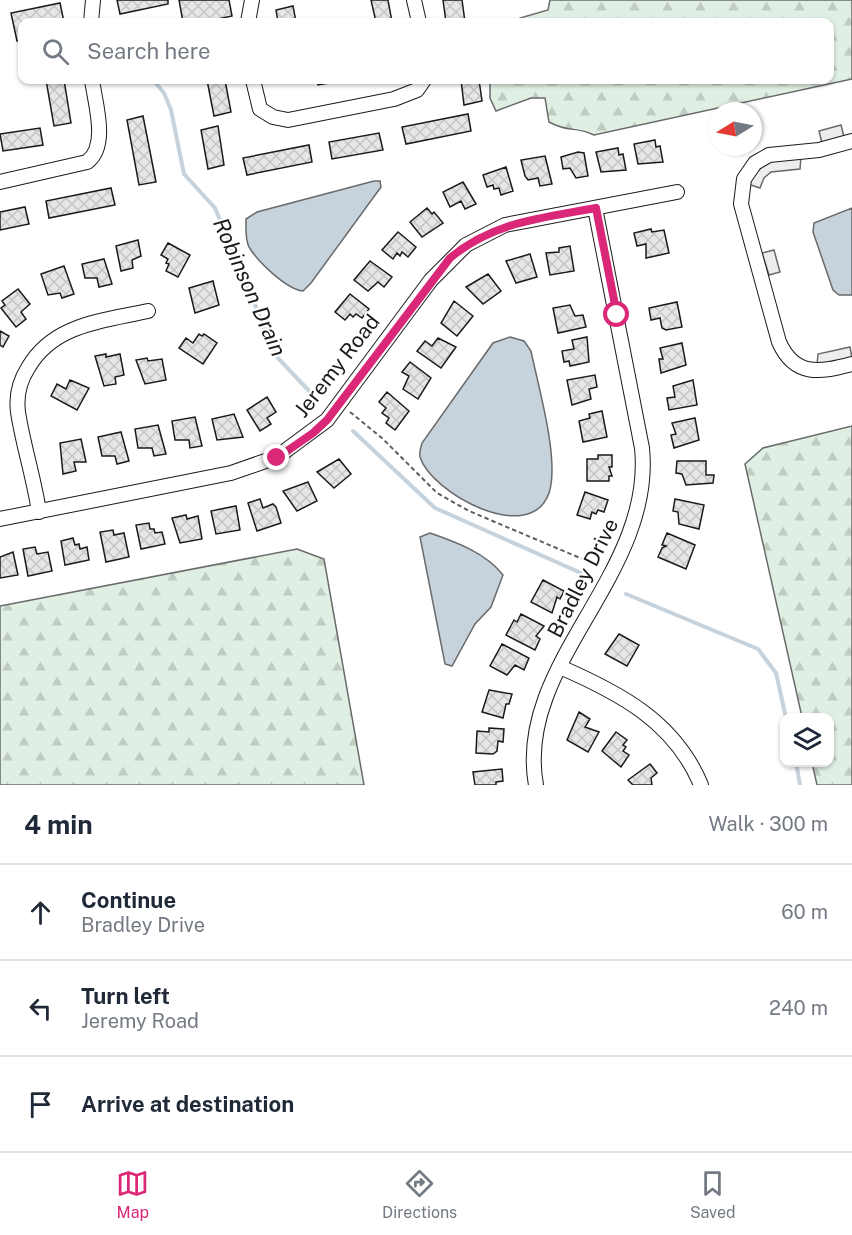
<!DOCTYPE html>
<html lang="en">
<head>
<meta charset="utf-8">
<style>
  :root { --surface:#fff; --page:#f2f2f3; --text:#1f2937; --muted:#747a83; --line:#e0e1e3; --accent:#db2777 }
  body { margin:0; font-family:"Public Sans",sans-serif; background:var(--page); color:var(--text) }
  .controls { position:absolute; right:18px; bottom:18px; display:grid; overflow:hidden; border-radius:12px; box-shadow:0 2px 4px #0004 }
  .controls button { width:54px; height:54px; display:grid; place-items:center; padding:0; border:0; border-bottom:2px solid var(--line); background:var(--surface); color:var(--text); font:30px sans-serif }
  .compass { position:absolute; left:708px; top:102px; width:54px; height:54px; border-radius:50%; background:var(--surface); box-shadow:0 2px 4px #0004; rotate:260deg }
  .stop { position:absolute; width:18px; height:18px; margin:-14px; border:4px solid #db2777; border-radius:50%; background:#fff }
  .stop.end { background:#db2777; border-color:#fff; box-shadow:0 2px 6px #0008 }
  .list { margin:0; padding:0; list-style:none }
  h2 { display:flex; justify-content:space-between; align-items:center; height:78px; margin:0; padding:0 24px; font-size:26px }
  h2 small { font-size:20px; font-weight:400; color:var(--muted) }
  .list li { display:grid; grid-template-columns:39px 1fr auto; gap:18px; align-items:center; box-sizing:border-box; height:96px; padding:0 24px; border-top:2px solid var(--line) }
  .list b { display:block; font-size:22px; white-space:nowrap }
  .list p { margin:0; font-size:20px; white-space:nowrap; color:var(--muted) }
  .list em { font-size:20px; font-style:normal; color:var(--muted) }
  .icon { flex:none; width:33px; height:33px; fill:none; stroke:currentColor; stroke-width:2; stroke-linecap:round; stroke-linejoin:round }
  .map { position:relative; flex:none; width:852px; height:785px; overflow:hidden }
  .search { position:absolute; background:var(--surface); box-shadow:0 2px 4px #0004; left:18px; right:18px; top:18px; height:66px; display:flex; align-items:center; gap:15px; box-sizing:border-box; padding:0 21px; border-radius:12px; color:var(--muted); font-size:22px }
  .sheet { height:366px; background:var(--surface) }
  nav { display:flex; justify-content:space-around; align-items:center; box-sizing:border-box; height:84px; border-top:2px solid var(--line); background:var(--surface); font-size:16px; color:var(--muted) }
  nav a { display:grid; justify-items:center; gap:3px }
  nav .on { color:var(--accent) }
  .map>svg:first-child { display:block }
</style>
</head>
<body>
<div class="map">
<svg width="852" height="785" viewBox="0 0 852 785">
  <defs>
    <pattern id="forest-firs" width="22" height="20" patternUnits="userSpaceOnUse" patternTransform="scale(1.5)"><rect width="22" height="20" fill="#e0efe3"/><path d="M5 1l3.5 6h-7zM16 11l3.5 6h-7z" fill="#c0ccc2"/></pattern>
    <pattern id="building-cross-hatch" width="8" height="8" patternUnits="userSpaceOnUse" patternTransform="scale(1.5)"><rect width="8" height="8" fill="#e6e6e6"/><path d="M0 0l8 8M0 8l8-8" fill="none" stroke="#c5c5c5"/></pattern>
  </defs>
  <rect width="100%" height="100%" fill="#fff"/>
  <path fill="url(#forest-firs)" stroke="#6a6a6a" stroke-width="1.5" d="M550 0H852V79L594 135C576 126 569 133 549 122L545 98H531L496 111 490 98V80H830V22H519L520 18 548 10Z
    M852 426V785H817L812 763 830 762V718L802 717 745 464 763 448Z
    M297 549 324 559 364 785H0V606Z"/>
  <path fill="#ededed" stroke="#6a6a6a" stroke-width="1.5" d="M841 125 844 137 822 143 819 131Z
    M801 157 800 169 771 172 764 178 760 188 748 184 752 176 768 162Z
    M774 250 780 272 769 275 762 253Z
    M850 347 852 358 817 365 818 354Z"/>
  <path fill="#c6d2dc" stroke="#6a6a6a" stroke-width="1.5" d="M374 181H380L381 187 311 283 303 291C286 289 258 262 249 247 245 239 246 228 246 219L257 212Z
    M852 208V295H839L833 290 813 232 814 223Z
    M510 337 524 341 531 351C538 386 560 460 549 493 530 547 431 493 420 457 419 452 421 447 422 443L493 343Z
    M430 533C456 542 486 553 503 575L491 607 475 624 452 666 445 664 420 537Z"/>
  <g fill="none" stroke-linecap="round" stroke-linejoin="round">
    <path stroke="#c6d2dc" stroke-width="4" d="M153 80 164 93 171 110 184 174 215 208 276 356 312 394
      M353 431 435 508 581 573
      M626 594 758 649 776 673 786 718
      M796 762 800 785"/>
  </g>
  <path fill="url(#building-cross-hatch)" stroke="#1a1a1a" stroke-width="1.5" d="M117 0H168V4L120 14Z
    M179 0H229L232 16 204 22H183Z
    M371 0H388L392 22H376Z
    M443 0H462L465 22H446Z
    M60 3 64 22H22V39L17 41 11 13Z
    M293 6 296 22H278L276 10Z
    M46 80H64L71 123 54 126Z
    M207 80H225L231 112 214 116Z
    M317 80H347L318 85Z
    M461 80H479L482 101 464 105Z
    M468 114 471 131 406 144 402 127Z
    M143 116 156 182 139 185 127 120Z
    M218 126 224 165 208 169 201 130Z
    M40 128 43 145 3 151 0 134Z
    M379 133 383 150 332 159 329 142Z
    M655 140 656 147 660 146 663 162 638 164 634 144Z
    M309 145 312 162 247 175 243 158Z
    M618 148 619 155 623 154 626 170 601 172 596 152Z
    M578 152 584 153 588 176 576 178 570 168 563 169 561 157Z
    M545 156 552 184 540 186 538 178 528 180 525 176 521 160Z
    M506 167 513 191 501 195 499 188 494 189 493 185 487 187 483 175Z
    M463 182 476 204 465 209 461 201 450 207 443 192Z
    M111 188 115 205 49 218 46 201Z
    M25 207 29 224 0 230V212Z
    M427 208 432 214 434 212 443 223 422 237 410 222Z
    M651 229 652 232 664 230 669 253 646 258V244L637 246 634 233Z
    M398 232 416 247 408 257 402 252 400 256 397 253 393 259 382 250Z
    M138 240 141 256 132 260 133 268 121 271 116 246Z
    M168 243 190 255 178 277 166 271 169 264 166 263 168 259 161 255Z
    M570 246 574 271 550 275 546 253 559 252V248Z
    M530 254 537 277 516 283 506 261Z
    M104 259 112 284 99 287 97 278H85L82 264Z
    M370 261 392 277 384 287 378 282 368 291 354 280Z
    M64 266 74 294 62 298 60 293 48 295 41 274Z
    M488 274 501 291 483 304 466 287Z
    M213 281 219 305 195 313 189 288Z
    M18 289 30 304 21 312 26 319 16 327 1 308 5 305 2 301Z
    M350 294 369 309 362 318 356 314 353 317 350 314 345 320 335 312Z
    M454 301 473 316 457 336 441 323Z
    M677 302 682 327 666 330 662 328 660 318 651 320 649 308Z
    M570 305 575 316 583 315 586 327 558 333 553 308Z
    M0 331 9 336 3 347 0 345Z
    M199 334 202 336 204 334 217 343 203 364 179 348 186 338 193 343Z
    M587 337 589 362 570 366 569 361 564 362 562 351 574 349 572 340Z
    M438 338 456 347 441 368 417 351 425 341 432 346Z
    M682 343 686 365 661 373 659 359H663L660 348Z
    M106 354V357L120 354 124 375 115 377 116 384 104 386 95 356Z
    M147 358 148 361 162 359 166 380 145 384 136 360Z
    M410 362 431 378 418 399 403 389 409 376 402 372Z
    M595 375 597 387 589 389 591 399 572 405 567 380Z
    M70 380 89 388 77 410 51 396 57 384 66 389Z
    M693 380 697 405 669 410 667 398 675 397 673 386Z
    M387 392 409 411 395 430 386 423 389 418 382 413 386 408 379 402Z
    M267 397 276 412 267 418 271 424 260 431 247 410Z
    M602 411 607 437 583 442 579 421 590 418 589 414Z
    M234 414 243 437 217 440 212 419Z
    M195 417 202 446 190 448 189 440H175L172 421Z
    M695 418 699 440 674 448 671 435 676 434 672 423Z
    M158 425 166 454 154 456 152 448H138L135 429Z
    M121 432 129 461 117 464 115 456H102L98 437Z
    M81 439 86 462H74L76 471 63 474 60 443Z
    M598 455H612V467H609L612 476H609V481H587V459H598Z
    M339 459 351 474 334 488 317 472Z
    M677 461H706V475H714L713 483 686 485 682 474 676 473Z
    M308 482 317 501 297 511 283 491Z
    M585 492 608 500 604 512 598 510 596 514 592 512 590 519 577 515Z
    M260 499 263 508 273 504 276 507 281 523 257 531 248 503Z
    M675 499 704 505 699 529 679 524 678 512 673 511Z
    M236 506 240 530 216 534 211 511Z
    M186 515 187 519 198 516 202 539 180 543 172 518Z
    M149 523 150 529H154L155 533 162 532 165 544 141 549 136 525Z
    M113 530 114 535 124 533 129 557 106 562 100 532Z
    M667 533 695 545 686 569 658 557 662 548 666 546 662 545Z
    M73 538 75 545 79 544 80 549 87 547 89 560 65 565 61 541Z
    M35 547 37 554 48 552 52 571 28 576 23 549Z
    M13 552 18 575 0 578V557Z
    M543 580 564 591 560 599 557 597 552 613 531 602Z
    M521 614 544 626 536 636 540 639 535 650 506 635 514 620 517 622Z
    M619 634 639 645 627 666 605 654Z
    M502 644 529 658 524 670 515 665 507 675 490 666Z
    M489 690 512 694 509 704H506L503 718 482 712Z
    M579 712 590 719 585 727 599 732 588 752 567 740Z
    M489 728 504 729 503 742 498 741 497 751 493 754 476 753 477 731 489 732Z
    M616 732 627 740 623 745 626 747 623 751 629 755 621 767 602 751Z
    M650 764 657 773 651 778 652 785H633L628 780Z
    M502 769 503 781 496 782V785H475L473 772Z"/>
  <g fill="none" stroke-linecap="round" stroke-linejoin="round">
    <defs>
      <path id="minor" d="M414 0 419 22
        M91 22 93 0
        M248 22 252 0
        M253 80 260 109 273 117 288 120 394 99 417 90 424 80
        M852 141 819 150 769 155 755 163 744 179 741 204 779 342C795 378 821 372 852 364
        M0 182 87 162C109 146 95 103 92 80
        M39 512C34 478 23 445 18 412 16 396 19 382 28 368 53 324 103 321 148 311
        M0 519 231 473 277 457 327 420 431 280 466 245 505 225 677 192
        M560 667C620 693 675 722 701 785
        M536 785C514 664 655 575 642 448L595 208"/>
    </defs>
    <use href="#minor" stroke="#1a1a1a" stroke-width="16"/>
    <path stroke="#5f5f5f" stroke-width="2" stroke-dasharray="4.5 3" stroke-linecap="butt" d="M350 412 383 439 437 493 469 511 599 566"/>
    <use href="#minor" stroke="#fff" stroke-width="14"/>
  </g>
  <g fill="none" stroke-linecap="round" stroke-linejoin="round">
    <path stroke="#db2777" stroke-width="8" d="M277 458 313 433 327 420 450 258C493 222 541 218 596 208L617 315"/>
  </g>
  <g text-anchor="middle" stroke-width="4.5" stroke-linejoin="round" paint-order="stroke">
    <g font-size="21" fill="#1a1a1a" stroke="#fff">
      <text transform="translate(337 366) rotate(-52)" y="7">Jeremy Road</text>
      <text transform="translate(583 578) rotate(-63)" y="7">Bradley Drive</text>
    </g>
    <g font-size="22" font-style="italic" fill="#1a1a1a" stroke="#fff">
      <text transform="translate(250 287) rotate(66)" y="8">Robinson Drain</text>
    </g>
  </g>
</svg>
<div class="controls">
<button><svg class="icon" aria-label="layers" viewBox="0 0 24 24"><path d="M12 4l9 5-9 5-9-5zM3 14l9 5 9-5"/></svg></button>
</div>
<svg class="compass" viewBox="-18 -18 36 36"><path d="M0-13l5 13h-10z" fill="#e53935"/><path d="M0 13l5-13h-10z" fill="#747a83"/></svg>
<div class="stop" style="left:617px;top:315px"></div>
<div class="stop end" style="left:277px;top:458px"></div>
<div class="search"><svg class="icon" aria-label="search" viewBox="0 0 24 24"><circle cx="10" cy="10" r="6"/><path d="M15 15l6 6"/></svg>Search here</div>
</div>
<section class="sheet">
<h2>4 min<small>Walk · 300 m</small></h2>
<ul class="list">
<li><svg class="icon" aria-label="ahead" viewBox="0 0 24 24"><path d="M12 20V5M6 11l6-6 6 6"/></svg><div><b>Continue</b><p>Bradley Drive</p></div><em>60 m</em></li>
<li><svg class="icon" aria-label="left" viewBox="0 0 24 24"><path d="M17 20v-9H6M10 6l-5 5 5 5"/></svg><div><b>Turn left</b><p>Jeremy Road</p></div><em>240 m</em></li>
<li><svg class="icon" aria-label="arrive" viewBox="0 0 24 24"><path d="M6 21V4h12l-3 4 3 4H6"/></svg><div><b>Arrive at destination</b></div></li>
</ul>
</section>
<nav>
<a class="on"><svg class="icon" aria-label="map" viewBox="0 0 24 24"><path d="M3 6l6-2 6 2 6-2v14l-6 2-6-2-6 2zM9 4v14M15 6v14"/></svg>Map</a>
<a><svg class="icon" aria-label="directions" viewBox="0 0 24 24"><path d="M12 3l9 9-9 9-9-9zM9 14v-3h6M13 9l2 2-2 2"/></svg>Directions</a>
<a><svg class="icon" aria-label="saved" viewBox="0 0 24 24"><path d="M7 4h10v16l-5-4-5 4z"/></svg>Saved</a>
</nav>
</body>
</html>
